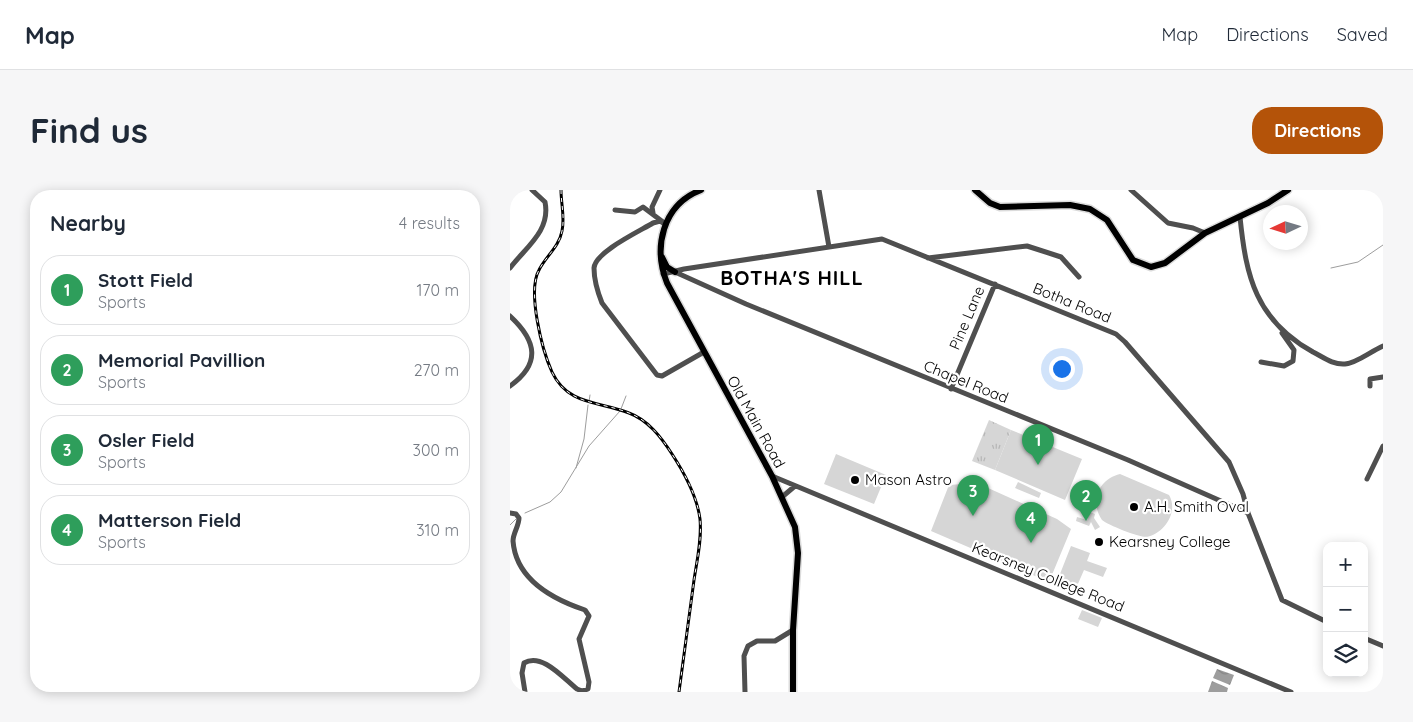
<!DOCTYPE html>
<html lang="en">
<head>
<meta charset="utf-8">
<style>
  :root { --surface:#fff; --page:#f6f6f7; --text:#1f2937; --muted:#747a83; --line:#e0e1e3; --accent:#b45309 }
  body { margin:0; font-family:Quicksand,sans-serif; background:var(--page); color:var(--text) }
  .controls { position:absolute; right:15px; bottom:15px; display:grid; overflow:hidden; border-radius:10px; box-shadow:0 2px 12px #0003 }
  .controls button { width:45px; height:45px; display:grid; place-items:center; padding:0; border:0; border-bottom:1px solid var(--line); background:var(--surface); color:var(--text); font:25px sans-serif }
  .compass { position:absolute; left:753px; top:15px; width:45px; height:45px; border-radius:50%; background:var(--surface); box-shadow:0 2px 12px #0003; rotate:266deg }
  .you { position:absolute; left:551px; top:178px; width:18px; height:18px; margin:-12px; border:4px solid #fff; border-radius:50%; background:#1a73e8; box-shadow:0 0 0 8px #1a73e833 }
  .badge { display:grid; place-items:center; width:32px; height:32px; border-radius:50%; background:var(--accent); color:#fff; font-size:16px; font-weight:700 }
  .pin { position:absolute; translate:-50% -41px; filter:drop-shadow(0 1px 2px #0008) }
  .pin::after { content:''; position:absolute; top:26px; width:18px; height:15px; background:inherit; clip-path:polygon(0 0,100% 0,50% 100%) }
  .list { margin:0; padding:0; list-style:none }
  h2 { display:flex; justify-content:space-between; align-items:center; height:65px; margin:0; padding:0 20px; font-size:21px }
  h2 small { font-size:16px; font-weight:400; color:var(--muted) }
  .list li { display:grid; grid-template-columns:32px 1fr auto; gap:15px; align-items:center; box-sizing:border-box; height:70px; margin:0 10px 10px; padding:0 10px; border:1px solid var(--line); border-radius:20px }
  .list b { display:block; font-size:19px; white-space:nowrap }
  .list p { margin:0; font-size:16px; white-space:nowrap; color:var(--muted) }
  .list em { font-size:16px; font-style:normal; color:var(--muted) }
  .icon { flex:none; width:28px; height:28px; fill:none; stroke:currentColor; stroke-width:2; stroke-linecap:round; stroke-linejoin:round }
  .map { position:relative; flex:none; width:873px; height:502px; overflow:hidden; border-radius:20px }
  header { display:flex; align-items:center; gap:30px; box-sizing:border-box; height:70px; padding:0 25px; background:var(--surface); border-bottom:1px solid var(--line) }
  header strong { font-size:24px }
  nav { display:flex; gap:28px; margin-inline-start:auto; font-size:18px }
  .intro { display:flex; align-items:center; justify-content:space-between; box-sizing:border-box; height:120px; padding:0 30px }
  h1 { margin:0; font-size:35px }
  .button { padding:12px 22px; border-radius:20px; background:var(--accent); color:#fff; font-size:18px; font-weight:700 }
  main { display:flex; gap:30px; padding:0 30px }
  aside { flex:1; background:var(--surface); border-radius:20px; box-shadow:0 2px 12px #0003 }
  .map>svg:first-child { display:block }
</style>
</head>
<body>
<header>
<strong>Map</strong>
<nav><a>Map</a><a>Directions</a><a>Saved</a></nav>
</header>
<div class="intro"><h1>Find us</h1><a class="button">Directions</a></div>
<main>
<aside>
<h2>Nearby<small>4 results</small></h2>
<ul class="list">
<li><span class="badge" style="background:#2e9e5b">1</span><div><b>Stott Field</b><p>Sports</p></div><em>170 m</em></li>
<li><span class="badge" style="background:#2e9e5b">2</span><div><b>Memorial Pavillion</b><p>Sports</p></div><em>270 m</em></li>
<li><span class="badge" style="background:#2e9e5b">3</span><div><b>Osler Field</b><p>Sports</p></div><em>300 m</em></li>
<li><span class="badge" style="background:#2e9e5b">4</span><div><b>Matterson Field</b><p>Sports</p></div><em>310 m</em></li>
</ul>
</aside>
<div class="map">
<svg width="873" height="502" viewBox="0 0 873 502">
  <defs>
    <pattern id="grass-tufts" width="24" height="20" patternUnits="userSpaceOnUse" patternTransform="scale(1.25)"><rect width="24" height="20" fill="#d6d6d6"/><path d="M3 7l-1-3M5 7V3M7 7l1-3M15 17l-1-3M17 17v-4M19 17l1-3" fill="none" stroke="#b6b6b6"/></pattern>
    <pattern id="water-waves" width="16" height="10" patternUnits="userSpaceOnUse" patternTransform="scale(1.25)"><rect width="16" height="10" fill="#9d9d9d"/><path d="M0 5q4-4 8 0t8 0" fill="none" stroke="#858585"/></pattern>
  </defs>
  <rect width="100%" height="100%" fill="#fff"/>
  <path fill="url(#grass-tufts)" d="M479 230 501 240 485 280 462 271Z"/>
  <path fill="#d6d6d6" d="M501 240 572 269 555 310 485 280Z
    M326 264 376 285 364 314 314 294Z
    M610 284 659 305C669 322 654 344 636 347 628 347 598 335 592 330 579 311 589 289 610 284Z
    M508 292 531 303 529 308 505 298Z
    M467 293 547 329 561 339 539 392 421 341 439 295Z
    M580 322 585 324 584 328 590 337 585 340 581 332 579 336 566 331 567 327 577 330Z
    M561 356 580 363 577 371 597 378 593 387 574 380 567 396 548 389Z
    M572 420 592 428 588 437 568 429Z"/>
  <path fill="url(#water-waves)" d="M707 479 724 485 720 495 703 488Z
    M702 491 718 498 717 502H698Z"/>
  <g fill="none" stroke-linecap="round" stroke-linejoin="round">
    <path stroke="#9d9d9d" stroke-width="1" d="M821 78 848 72 873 55
      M79 212 80 205
      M111 219 116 206
      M66 278 74 249 78 215
      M15 323 40 312 51 302 79 256 110 221
      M0 335 6 329"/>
    <defs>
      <path id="major" d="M191 0C152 15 143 58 157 93L262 286 285 337 288 363 283 440V502
        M465 0 480 13 490 17 560 15 580 19 597 30 623 70 641 77 655 73 695 43 758 13 778 0
        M152 67 157 77 165 82"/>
    </defs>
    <use href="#major" stroke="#dbdbdb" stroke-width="9"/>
    <path stroke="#4f4f4f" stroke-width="5" d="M309 0 319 57
      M621 0 658 33 683 38 695 43
      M105 20 125 22 133 17 153 32
      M143 23 142 17 150 0
      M730 27C736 87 746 130 803 162 813 167 823 175 835 174 847 173 861 161 873 156
      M155 34 150 31 143 33C130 41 85 62 84 78 84 89 88 103 92 113L147 185 152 186 194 162
      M418 68 517 56 551 67 569 87
      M0 78C15 58 41 41 35 12L22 0
      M165 82 236 114 618 270 738 323
      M153 84 174 79 372 49 606 144 615 152 719 272 733 304 738 323 772 410 817 432
      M0 126C27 151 31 174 0 196
      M751 172 774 176 783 171 784 160 772 143
      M860 196V189L873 187
      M441 199 485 94
      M262 286 781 502
      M857 289 873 256
      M272 307 285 296
      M0 323 6 324 9 328C9 336 3 343 3 351 6 390 42 409 75 420L79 426 69 449 79 492 78 499 72 501 67 499C54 489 32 462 14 473L12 483 15 502
      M854 448 873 456
      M235 502 234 466 238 456 247 451H265L283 440"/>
    <use href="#major" stroke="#000" stroke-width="6"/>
    <defs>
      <path id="rail" d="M51 0C51 14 55 27 52 41 49 57 36 66 29 80 17 101 32 160 42 182 58 216 90 211 119 223 138 230 151 247 162 264 175 284 187 306 190 329 192 349 187 370 184 390 179 427 174 465 169 502"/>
    </defs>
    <use href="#rail" stroke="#000" stroke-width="3"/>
    <use href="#rail" stroke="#fff" stroke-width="1" stroke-dasharray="4" stroke-linecap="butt"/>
  </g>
  <g fill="#000" stroke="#fff" stroke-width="2">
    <circle cx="345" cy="290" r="5"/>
    <circle cx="624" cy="317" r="5"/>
    <circle cx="589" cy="352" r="5"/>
  </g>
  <g text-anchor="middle" stroke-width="4.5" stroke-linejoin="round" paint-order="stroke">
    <g font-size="15" fill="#000" stroke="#fff">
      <text transform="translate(562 113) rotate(22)" y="5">Botha Road</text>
      <text transform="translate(457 128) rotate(-67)" y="5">Pine Lane</text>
      <text transform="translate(456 192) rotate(22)" y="5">Chapel Road</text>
      <text transform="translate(246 232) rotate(61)" y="5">Old Main Road</text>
      <text transform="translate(538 387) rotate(22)" y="5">Kearsney College Road</text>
    </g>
    <g font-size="15" fill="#000" stroke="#fff" text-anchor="start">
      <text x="355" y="295">Mason Astro</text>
      <text x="634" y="322">A.H. Smith Oval</text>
      <text x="599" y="357">Kearsney College</text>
    </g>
    <g font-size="20" font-weight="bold" letter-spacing="1" fill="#000" stroke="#fff">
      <text x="282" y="95">BOTHA'S HILL</text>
    </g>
  </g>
</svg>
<div class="controls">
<button>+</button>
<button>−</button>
<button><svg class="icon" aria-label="layers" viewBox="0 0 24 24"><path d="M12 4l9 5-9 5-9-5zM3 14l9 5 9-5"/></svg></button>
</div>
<svg class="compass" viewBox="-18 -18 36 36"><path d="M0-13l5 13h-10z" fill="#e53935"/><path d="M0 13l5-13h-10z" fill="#747a83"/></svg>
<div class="you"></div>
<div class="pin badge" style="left:528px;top:275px;background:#2e9e5b">1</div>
<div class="pin badge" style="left:576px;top:331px;background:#2e9e5b">2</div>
<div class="pin badge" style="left:463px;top:326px;background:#2e9e5b">3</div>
<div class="pin badge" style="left:521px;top:353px;background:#2e9e5b">4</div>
</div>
</main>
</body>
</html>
